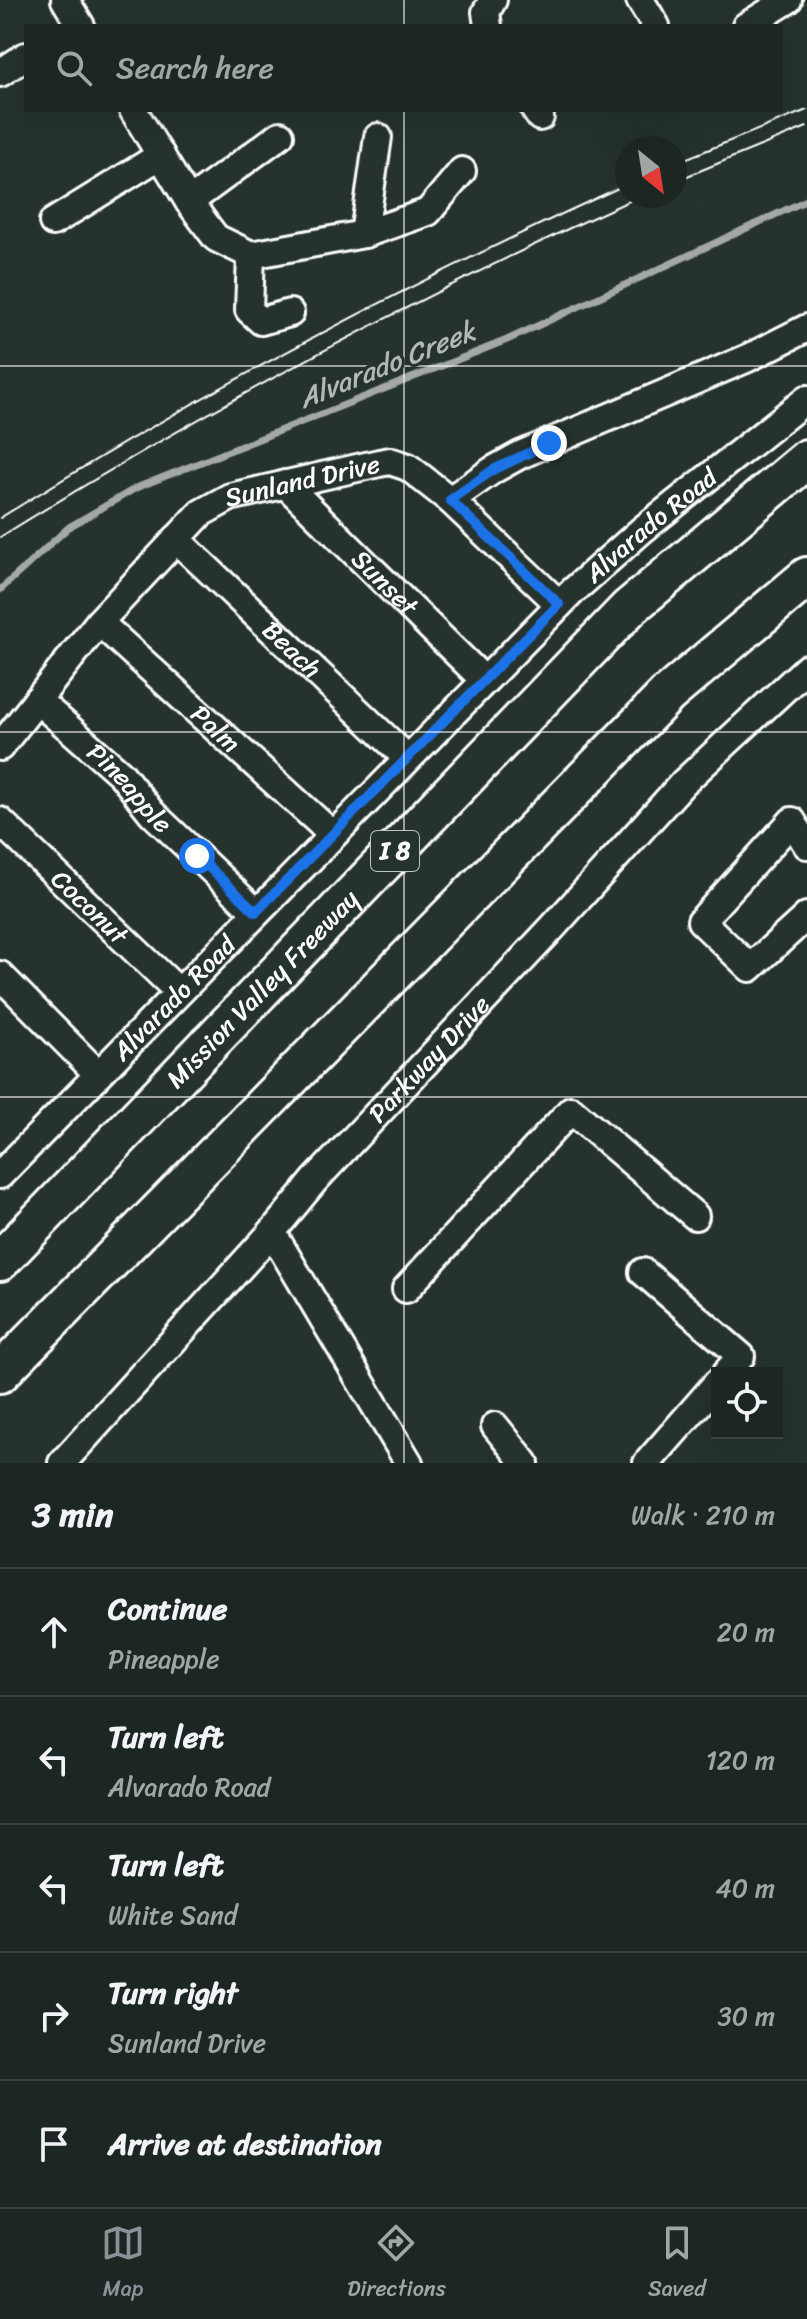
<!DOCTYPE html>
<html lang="en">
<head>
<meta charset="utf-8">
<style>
  :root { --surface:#1c2622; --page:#252e2a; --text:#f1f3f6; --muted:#a0a5a5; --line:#3a4340; --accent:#8c9099 }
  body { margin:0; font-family:Sriracha,sans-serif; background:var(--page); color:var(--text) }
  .controls { position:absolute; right:24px; bottom:24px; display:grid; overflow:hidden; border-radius:0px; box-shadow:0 8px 32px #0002 }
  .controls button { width:72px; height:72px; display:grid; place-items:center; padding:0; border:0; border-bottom:2px solid var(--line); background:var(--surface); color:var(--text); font:40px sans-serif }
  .compass { position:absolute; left:615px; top:136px; width:72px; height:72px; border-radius:50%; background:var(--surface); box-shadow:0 8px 32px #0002; rotate:150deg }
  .stop { position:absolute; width:24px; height:24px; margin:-18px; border:6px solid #1a73e8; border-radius:50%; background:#fff }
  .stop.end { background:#1a73e8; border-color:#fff; box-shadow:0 2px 8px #0008 }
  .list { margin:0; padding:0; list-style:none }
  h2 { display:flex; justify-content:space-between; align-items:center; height:104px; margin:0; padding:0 32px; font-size:34px }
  h2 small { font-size:26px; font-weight:400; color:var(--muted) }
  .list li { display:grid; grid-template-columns:52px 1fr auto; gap:24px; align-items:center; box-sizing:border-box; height:128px; padding:0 32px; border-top:2px solid var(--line) }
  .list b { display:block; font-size:30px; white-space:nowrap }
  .list p { margin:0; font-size:26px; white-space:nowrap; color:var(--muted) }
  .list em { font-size:26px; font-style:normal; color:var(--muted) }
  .icon { flex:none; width:44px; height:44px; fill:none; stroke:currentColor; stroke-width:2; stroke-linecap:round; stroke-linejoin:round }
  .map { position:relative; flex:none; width:807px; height:1463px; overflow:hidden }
  .search { position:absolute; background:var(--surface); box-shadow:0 8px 32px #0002; left:24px; right:24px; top:24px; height:88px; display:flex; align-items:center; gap:20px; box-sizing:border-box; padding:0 28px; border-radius:0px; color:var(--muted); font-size:30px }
  .sheet { height:744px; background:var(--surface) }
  nav { display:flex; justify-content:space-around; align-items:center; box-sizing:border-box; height:112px; border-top:2px solid var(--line); background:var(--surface); font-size:22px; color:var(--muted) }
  nav a { display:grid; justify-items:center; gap:4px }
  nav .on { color:var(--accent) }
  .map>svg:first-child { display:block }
</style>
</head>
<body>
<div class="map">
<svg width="807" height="1463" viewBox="0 0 807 1463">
  <rect width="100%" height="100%" fill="#26332d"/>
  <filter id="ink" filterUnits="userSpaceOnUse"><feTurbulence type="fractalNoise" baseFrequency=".0125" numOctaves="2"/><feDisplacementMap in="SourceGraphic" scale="16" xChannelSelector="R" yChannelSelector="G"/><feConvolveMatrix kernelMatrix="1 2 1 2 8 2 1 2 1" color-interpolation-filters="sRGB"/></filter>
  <g filter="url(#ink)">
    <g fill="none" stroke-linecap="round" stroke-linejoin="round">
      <path stroke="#a4a9a7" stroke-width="7" d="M0 590 69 527 136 488 507 340 807 200"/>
      <defs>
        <g id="minor">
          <path d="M65 0 81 26"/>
          <path d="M640 0 656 26"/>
          <path d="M488 26 486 12 493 0"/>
          <path d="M746 26 788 0"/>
          <path d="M0 73 26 56"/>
          <path d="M133 110 189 202 216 238 251 255 364 234 428 212 462 171"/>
          <path d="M535 110 540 117"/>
          <path d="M189 202 280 135"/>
          <path d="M53 222 161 155"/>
          <path d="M364 234 378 137"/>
          <path d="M251 255 249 310 261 321 290 313"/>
          <path id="s1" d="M285 484 484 680"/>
          <path d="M450 500 493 470 520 455 748 358 807 328"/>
          <path id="s2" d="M176 539 407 758"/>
          <path id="s3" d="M99 622 332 834"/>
          <path id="s4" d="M37 700 121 774 152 813 256 912"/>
          <path id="s5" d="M0 747 99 622 201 513 230 497 379 463 390 461 408 467 450 500 559 604"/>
          <path id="s6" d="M0 821 179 992"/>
          <path d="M807 845 792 821 701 921 750 968 807 916"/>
          <path d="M0 975 98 1074"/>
          <path id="s7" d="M0 1175 573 591 642 530 807 399"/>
          <path d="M272 1232 409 1463"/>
          <path d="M643 1272 741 1356 726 1373"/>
          <path d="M406 1289 571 1110 695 1216"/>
          <path d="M495 1426 525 1463"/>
          <path id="s8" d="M62 1463 272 1232 315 1180 552 928 683 783 807 668"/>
          <path d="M647 1463 717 1383"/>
        </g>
        <g id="highway">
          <path id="s9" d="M0 1261 629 608 807 459"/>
          <path d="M0 1373 668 694 807 577"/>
        </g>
      </defs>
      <use href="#minor" stroke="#fff" stroke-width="32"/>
      <use href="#highway" stroke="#fff" stroke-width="44"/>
      <use href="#minor" stroke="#26332d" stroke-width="26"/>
      <use href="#highway" stroke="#26332d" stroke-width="38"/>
      <path stroke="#fff" stroke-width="2" d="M675 163 807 110
        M675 181 807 127
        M0 518C201 392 411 282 627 184
        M0 537C206 409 419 295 640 196"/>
    </g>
  </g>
  <g fill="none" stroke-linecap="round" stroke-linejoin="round" filter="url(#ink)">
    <path stroke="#1a73e8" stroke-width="10" d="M197 856 256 912 559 604 450 500 493 470 549 443"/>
  </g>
  <path fill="none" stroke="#fff" stroke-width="2" stroke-opacity="0.55" d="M404 0V26M404 110V1463M0 366H807M0 732H807M0 1097H807"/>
  <g text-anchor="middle" stroke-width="6" stroke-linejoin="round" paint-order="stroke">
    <rect fill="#26332d" stroke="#bec2c0" stroke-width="2" x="371" y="831" width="48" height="40" rx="6"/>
    <g font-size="24" font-weight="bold" fill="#fff">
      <text x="395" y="859">I 8</text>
    </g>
    <g font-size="26" fill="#fff" stroke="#26332d">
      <text dy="9" stroke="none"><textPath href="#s5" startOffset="416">Sunland Drive</textPath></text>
      <text dy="9" stroke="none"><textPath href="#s7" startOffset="920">Alvarado Road</textPath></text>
      <text dy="9" stroke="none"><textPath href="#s1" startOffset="140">Sunset</textPath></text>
      <text dy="9" stroke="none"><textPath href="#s2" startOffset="160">Beach</textPath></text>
      <text dy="9" stroke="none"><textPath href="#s3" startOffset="158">Palm</textPath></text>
      <text dy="9" stroke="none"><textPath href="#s4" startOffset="128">Pineapple</textPath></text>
      <text dy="9" stroke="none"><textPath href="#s6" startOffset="124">Coconut</textPath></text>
      <text dy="9" stroke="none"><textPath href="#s9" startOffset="378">Mission Valley Freeway</textPath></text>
      <text dy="9" stroke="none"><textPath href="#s7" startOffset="248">Alvarado Road</textPath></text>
      <text dy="9" stroke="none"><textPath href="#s8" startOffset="546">Parkway Drive</textPath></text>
    </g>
    <g font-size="28" font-style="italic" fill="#b3b8b6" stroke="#26332d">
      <text transform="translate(387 364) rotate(-22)" y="10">Alvarado Creek</text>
    </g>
  </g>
</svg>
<div class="controls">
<button><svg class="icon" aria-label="locate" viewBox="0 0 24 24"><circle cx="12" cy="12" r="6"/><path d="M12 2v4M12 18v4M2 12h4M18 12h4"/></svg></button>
</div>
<svg class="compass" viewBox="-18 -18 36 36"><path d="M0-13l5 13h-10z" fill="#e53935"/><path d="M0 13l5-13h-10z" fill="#a0a5a5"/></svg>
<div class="stop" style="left:197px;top:856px"></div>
<div class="stop end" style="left:549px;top:443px"></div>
<div class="search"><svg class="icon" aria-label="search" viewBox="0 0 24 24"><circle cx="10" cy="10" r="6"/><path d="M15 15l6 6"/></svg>Search here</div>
</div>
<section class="sheet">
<h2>3 min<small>Walk · 210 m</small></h2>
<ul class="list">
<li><svg class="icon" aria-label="ahead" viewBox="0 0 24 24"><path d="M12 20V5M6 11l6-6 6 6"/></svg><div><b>Continue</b><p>Pineapple</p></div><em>20 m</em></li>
<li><svg class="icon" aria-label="left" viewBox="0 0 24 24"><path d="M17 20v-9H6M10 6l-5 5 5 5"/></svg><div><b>Turn left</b><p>Alvarado Road</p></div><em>120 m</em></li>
<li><svg class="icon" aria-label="left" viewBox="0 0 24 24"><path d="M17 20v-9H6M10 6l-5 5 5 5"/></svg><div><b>Turn left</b><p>White Sand</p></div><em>40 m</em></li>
<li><svg class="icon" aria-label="right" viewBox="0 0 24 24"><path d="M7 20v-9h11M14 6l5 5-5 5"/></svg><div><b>Turn right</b><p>Sunland Drive</p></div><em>30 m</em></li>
<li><svg class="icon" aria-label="arrive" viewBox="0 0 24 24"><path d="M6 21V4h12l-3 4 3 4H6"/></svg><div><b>Arrive at destination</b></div></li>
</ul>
</section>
<nav>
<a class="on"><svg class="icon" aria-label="map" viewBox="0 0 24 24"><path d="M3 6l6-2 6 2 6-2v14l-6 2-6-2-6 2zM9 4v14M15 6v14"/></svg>Map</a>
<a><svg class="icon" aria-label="directions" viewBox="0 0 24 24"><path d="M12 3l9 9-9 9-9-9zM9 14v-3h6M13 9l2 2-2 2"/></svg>Directions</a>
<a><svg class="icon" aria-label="saved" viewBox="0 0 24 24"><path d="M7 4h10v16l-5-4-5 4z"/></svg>Saved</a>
</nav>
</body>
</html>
